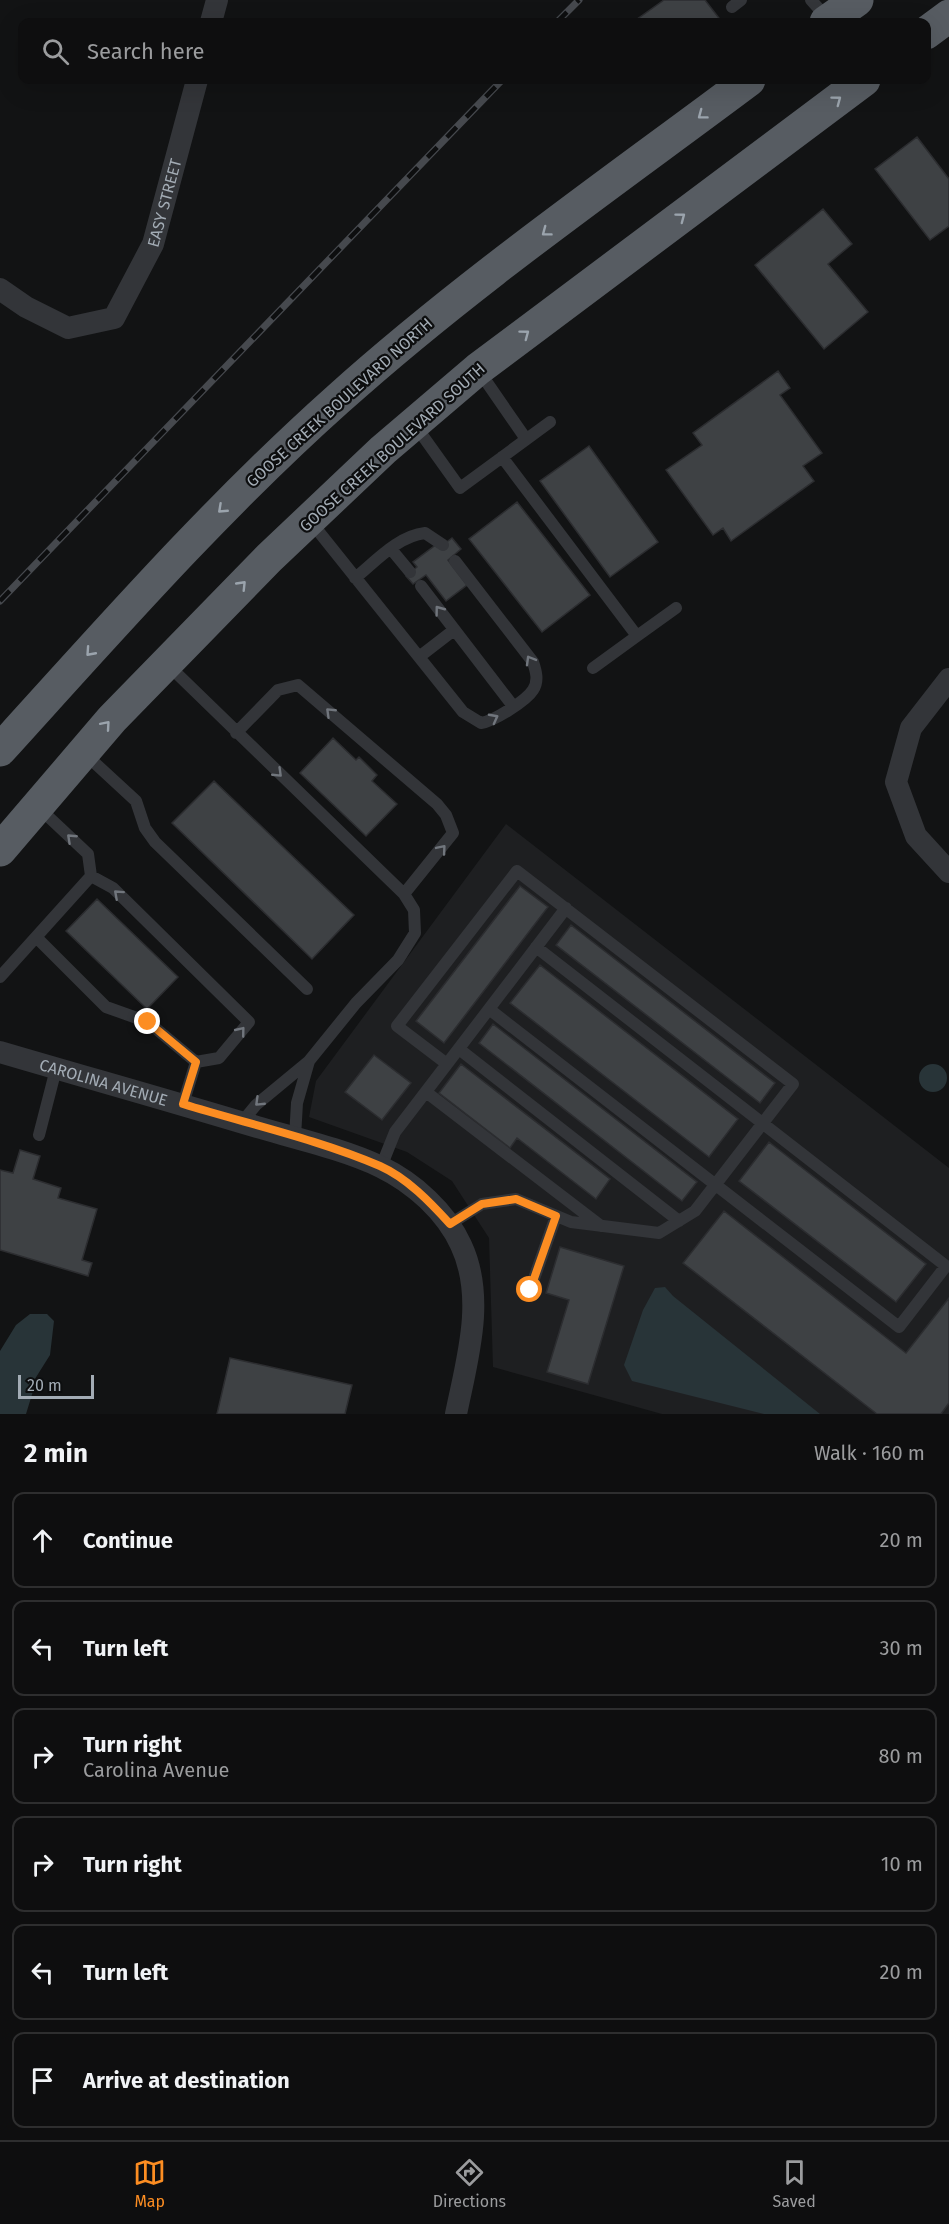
<!DOCTYPE html>
<html lang="en">
<head>
<meta charset="utf-8">
<style>
  :root { --surface:#0e0e0f; --page:#1c1c1d; --text:#f1f3f6; --muted:#9b9c9e; --line:#2e2e2f; --accent:#fc8d22 }
  body { margin:0; font-family:"Fira Sans",sans-serif; background:var(--page); color:var(--text) }
  .scale { position:absolute; left:18px; bottom:15px; width:76px; box-sizing:border-box; padding-left:6px; border:3px solid #a3acb5; border-top:0; font-size:16px; line-height:21px; white-space:nowrap; color:#a3acb5; -webkit-text-stroke:4px #0d0e0f; paint-order:stroke }
  .stop { position:absolute; width:18px; height:18px; margin:-14px; border:4px solid #fc8d22; border-radius:50%; background:#fff }
  .stop.end { background:#fc8d22; border-color:#fff; box-shadow:0 2px 6px #0008 }
  .list { margin:0; padding:0; list-style:none }
  h2 { display:flex; justify-content:space-between; align-items:center; height:78px; margin:0; padding:0 24px; font-size:26px }
  h2 small { font-size:20px; font-weight:400; color:var(--muted) }
  .list li { display:grid; grid-template-columns:39px 1fr auto; gap:18px; align-items:center; box-sizing:border-box; height:96px; margin:0 12px 12px; padding:0 12px; border:2px solid var(--line); border-radius:12px }
  .list b { display:block; font-size:22px; white-space:nowrap }
  .list p { margin:0; font-size:20px; white-space:nowrap; color:var(--muted) }
  .list em { font-size:20px; font-style:normal; color:var(--muted) }
  .icon { flex:none; width:33px; height:33px; fill:none; stroke:currentColor; stroke-width:2; stroke-linecap:round; stroke-linejoin:round }
  .map { position:relative; flex:none; width:949px; height:1414px; overflow:hidden }
  .search { position:absolute; background:var(--surface); box-shadow:0 6px 24px #0002; left:18px; right:18px; top:18px; height:66px; display:flex; align-items:center; gap:15px; box-sizing:border-box; padding:0 21px; border-radius:12px; color:var(--muted); font-size:22px }
  .sheet { height:726px; background:var(--surface) }
  nav { display:flex; justify-content:space-around; align-items:center; box-sizing:border-box; height:84px; border-top:2px solid var(--line); background:var(--surface); font-size:16px; color:var(--muted) }
  nav a { display:grid; justify-items:center; gap:3px }
  nav .on { color:var(--accent) }
  .map>svg:first-child { display:block }
</style>
</head>
<body>
<div class="map">
<svg width="949" height="1414" viewBox="0 0 949 1414">
  <rect width="100%" height="100%" fill="#121314"/>
  <path fill="#1e1f21" d="M506 824 949 1168V1414H662L493 1367 489 1238 452 1181 407 1152 309 1117 316 1081Z"/>
  <path fill="#283438" d="M919 1078a14 14 0 1 1 28 0a14 14 0 1 1-28 0Z
    M665 1287 673 1296 820 1414H764L632 1381 624 1365 643 1310 655 1288Z
    M30 1314H47L54 1321 50 1355 33 1382 34 1388 26 1414H0V1351L16 1325Z"/>
  <path fill="#3e4144" stroke="#2c2d30" stroke-width="1.5" d="M664 0H705L722 22H633Z
    M917 137 949 179V226L930 240 875 169Z
    M823 209 852 244 828 264 868 312 824 349 755 265Z
    M778 371 790 388 780 395 822 453 803 466 814 481 731 541 723 528 713 535 666 470 702 445 693 433Z
    M589 446 658 542 610 577 540 481Z
    M517 502 590 595 542 632 469 539Z
    M452 538 461 549 448 560 467 585 446 601 426 575 413 584 406 576 417 567 413 562 437 544 440 547Z
    M333 738 356 760 359 757 377 775 372 781 397 804 366 836 300 773Z
    M214 781 354 915 312 959 172 823Z
    M520 886 548 907 444 1043 416 1021Z
    M97 899 178 977 147 1009 66 931Z
    M571 925 775 1083 760 1103 556 945Z
    M540 965 738 1119 709 1157 510 1003Z
    M493 1024 697 1182 682 1201 479 1043Z
    M374 1055 411 1083 382 1120 345 1092Z
    M461 1064 610 1179 596 1199 517 1138 510 1148 439 1093Z
    M769 1142 926 1264 896 1302 739 1181Z
    M20 1150 40 1156 33 1179 61 1188 58 1198 97 1209 82 1260 92 1263 88 1276 0 1250V1170L13 1173Z
    M724 1211 906 1353 949 1298V1403L941 1414H877L683 1263Z
    M560 1247 624 1266 588 1384 547 1372 569 1300 546 1293Z
    M230 1358 352 1385 345 1414H217Z"/>
  <g fill="none" stroke-linecap="round" stroke-linejoin="round">
    <path stroke="#333539" stroke-width="12" d="M811 0 828 19
      M732 7 741 0
      M479 371 526 439
      M415 425 460 488 550 422
      M502 457 637 636 676 608
      M311 522 463 712 481 723C494 721 526 701 533 690 539 681 536 671 533 662L455 561
      M391 549 410 572
      M355 578C376 561 398 536 425 533L443 545
      M421 586 513 706
      M419 657 454 630
      M167 664 404 894 414 910 415 933 398 960 356 1003 309 1061
      M593 668 637 636
      M236 733 278 690 298 685 437 804 446 815 453 833 404 894
      M84 753 136 801 145 828 155 842 307 989
      M37 806 88 854 91 876
      M91 876 113 888 249 1022 219 1058 196 1062
      M36 937 106 1007 148 1022 196 1062 183 1104
      M0 977 91 876
      M489 1009 899 1327 946 1266 536 947
      M459 1049 679 1221
      M447 1064 566 908
      M426 1092 601 1226
      M242 1122 256 1105 309 1061 297 1103 295 1137
      M39 1135 56 1069
      M381 1167 395 1132 447 1064 397 1026 517 871 793 1084 695 1211 659 1233 571 1222 516 1199 482 1204 450 1224
      M530 1290 556 1216"/>
    <g stroke="#333539" stroke-width="22">
      <path d="M211 22 217 0"/>
      <path id="s1" d="M0 289 26 307 68 328 114 318 153 244 197 80"/>
      <path d="M949 679 911 728 896 782 916 836 949 872"/>
      <path id="s2" d="M0 1052C85 1077 171 1101 257 1127 295 1138 346 1150 381 1167 414 1183 446 1212 461 1245 486 1298 467 1360 456 1414"/>
    </g>
    <path stroke="#575c62" stroke-width="33" d="M826 22 857 0
      M926 33 949 16
      M0 750C109 630 216 508 337 400 466 284 610 184 749 80
      M0 850 112 719 269 558 383 450 478 369 864 80"/>
    <defs>
      <path id="rail" d="M557 22 579 0
        M0 601 502 80"/>
    </defs>
    <use href="#rail" stroke="#46494e" stroke-width="7"/>
    <use href="#rail" stroke="#0d0e0f" stroke-width="4.5" stroke-dasharray="14" stroke-linecap="butt"/>
  </g>
  <defs><path id="oneway-chevron" d="M-2-3.5L2.5 0L-2 3.5" fill="none" stroke-width="1.6" stroke-linecap="round" stroke-linejoin="round" transform="scale(1.5)"/></defs>
  <g stroke="#9ba4ad">
    <use href="#oneway-chevron" transform="translate(837 100) rotate(-37)"/>
    <use href="#oneway-chevron" transform="translate(702 115) rotate(143)"/>
    <use href="#oneway-chevron" transform="translate(681 217) rotate(-37)"/>
    <use href="#oneway-chevron" transform="translate(546 232) rotate(143)"/>
    <use href="#oneway-chevron" transform="translate(525 334) rotate(-37)"/>
    <use href="#oneway-chevron" transform="translate(222 509) rotate(137)"/>
    <use href="#oneway-chevron" transform="translate(242 585) rotate(-46)"/>
    <use href="#oneway-chevron" transform="translate(90 652) rotate(132)"/>
    <use href="#oneway-chevron" transform="translate(106 725) rotate(-49)"/>
  </g>
  <g stroke="#71767d">
    <use href="#oneway-chevron" transform="translate(439 610) rotate(-127)"/>
    <use href="#oneway-chevron" transform="translate(530 660) rotate(-120)"/>
    <use href="#oneway-chevron" transform="translate(330 712) rotate(-136)"/>
    <use href="#oneway-chevron" transform="translate(494 718) rotate(-28)"/>
    <use href="#oneway-chevron" transform="translate(278 773) rotate(44)"/>
    <use href="#oneway-chevron" transform="translate(71 838) rotate(-137)"/>
    <use href="#oneway-chevron" transform="translate(442 849) rotate(-50)"/>
    <use href="#oneway-chevron" transform="translate(118 894) rotate(-138)"/>
    <use href="#oneway-chevron" transform="translate(241 1031) rotate(-51)"/>
    <use href="#oneway-chevron" transform="translate(259 1102) rotate(136)"/>
  </g>
  <g fill="none" stroke-linecap="round" stroke-linejoin="round">
    <path stroke="#fc8d22" stroke-width="8" d="M148 1022 196 1062 183 1104C248 1124 317 1139 380 1166 407 1178 430 1202 450 1224L482 1204 516 1199 556 1216 530 1290"/>
  </g>
  <g text-anchor="middle" stroke-width="4.5" stroke-linejoin="round" paint-order="stroke">
    <g font-size="16" fill="#a3acb5" stroke="#0d0e0f">
      <text dy="6" stroke="none"><textPath href="#s1" startOffset="252">EASY STREET</textPath></text>
      <text transform="translate(339 402) rotate(-42)" y="6">GOOSE CREEK BOULEVARD NORTH</text>
      <text transform="translate(392 447) rotate(-42)" y="6">GOOSE CREEK BOULEVARD SOUTH</text>
      <text dy="6" stroke="none"><textPath href="#s2" startOffset="108">CAROLINA AVENUE</textPath></text>
    </g>
  </g>
</svg>
<div class="scale">20 m</div>
<div class="stop" style="left:530px;top:1290px"></div>
<div class="stop end" style="left:148px;top:1022px"></div>
<div class="search"><svg class="icon" aria-label="search" viewBox="0 0 24 24"><circle cx="10" cy="10" r="6"/><path d="M15 15l6 6"/></svg>Search here</div>
</div>
<section class="sheet">
<h2>2 min<small>Walk · 160 m</small></h2>
<ul class="list">
<li><svg class="icon" aria-label="ahead" viewBox="0 0 24 24"><path d="M12 20V5M6 11l6-6 6 6"/></svg><div><b>Continue</b></div><em>20 m</em></li>
<li><svg class="icon" aria-label="left" viewBox="0 0 24 24"><path d="M17 20v-9H6M10 6l-5 5 5 5"/></svg><div><b>Turn left</b></div><em>30 m</em></li>
<li><svg class="icon" aria-label="right" viewBox="0 0 24 24"><path d="M7 20v-9h11M14 6l5 5-5 5"/></svg><div><b>Turn right</b><p>Carolina Avenue</p></div><em>80 m</em></li>
<li><svg class="icon" aria-label="right" viewBox="0 0 24 24"><path d="M7 20v-9h11M14 6l5 5-5 5"/></svg><div><b>Turn right</b></div><em>10 m</em></li>
<li><svg class="icon" aria-label="left" viewBox="0 0 24 24"><path d="M17 20v-9H6M10 6l-5 5 5 5"/></svg><div><b>Turn left</b></div><em>20 m</em></li>
<li><svg class="icon" aria-label="arrive" viewBox="0 0 24 24"><path d="M6 21V4h12l-3 4 3 4H6"/></svg><div><b>Arrive at destination</b></div></li>
</ul>
</section>
<nav>
<a class="on"><svg class="icon" aria-label="map" viewBox="0 0 24 24"><path d="M3 6l6-2 6 2 6-2v14l-6 2-6-2-6 2zM9 4v14M15 6v14"/></svg>Map</a>
<a><svg class="icon" aria-label="directions" viewBox="0 0 24 24"><path d="M12 3l9 9-9 9-9-9zM9 14v-3h6M13 9l2 2-2 2"/></svg>Directions</a>
<a><svg class="icon" aria-label="saved" viewBox="0 0 24 24"><path d="M7 4h10v16l-5-4-5 4z"/></svg>Saved</a>
</nav>
</body>
</html>
